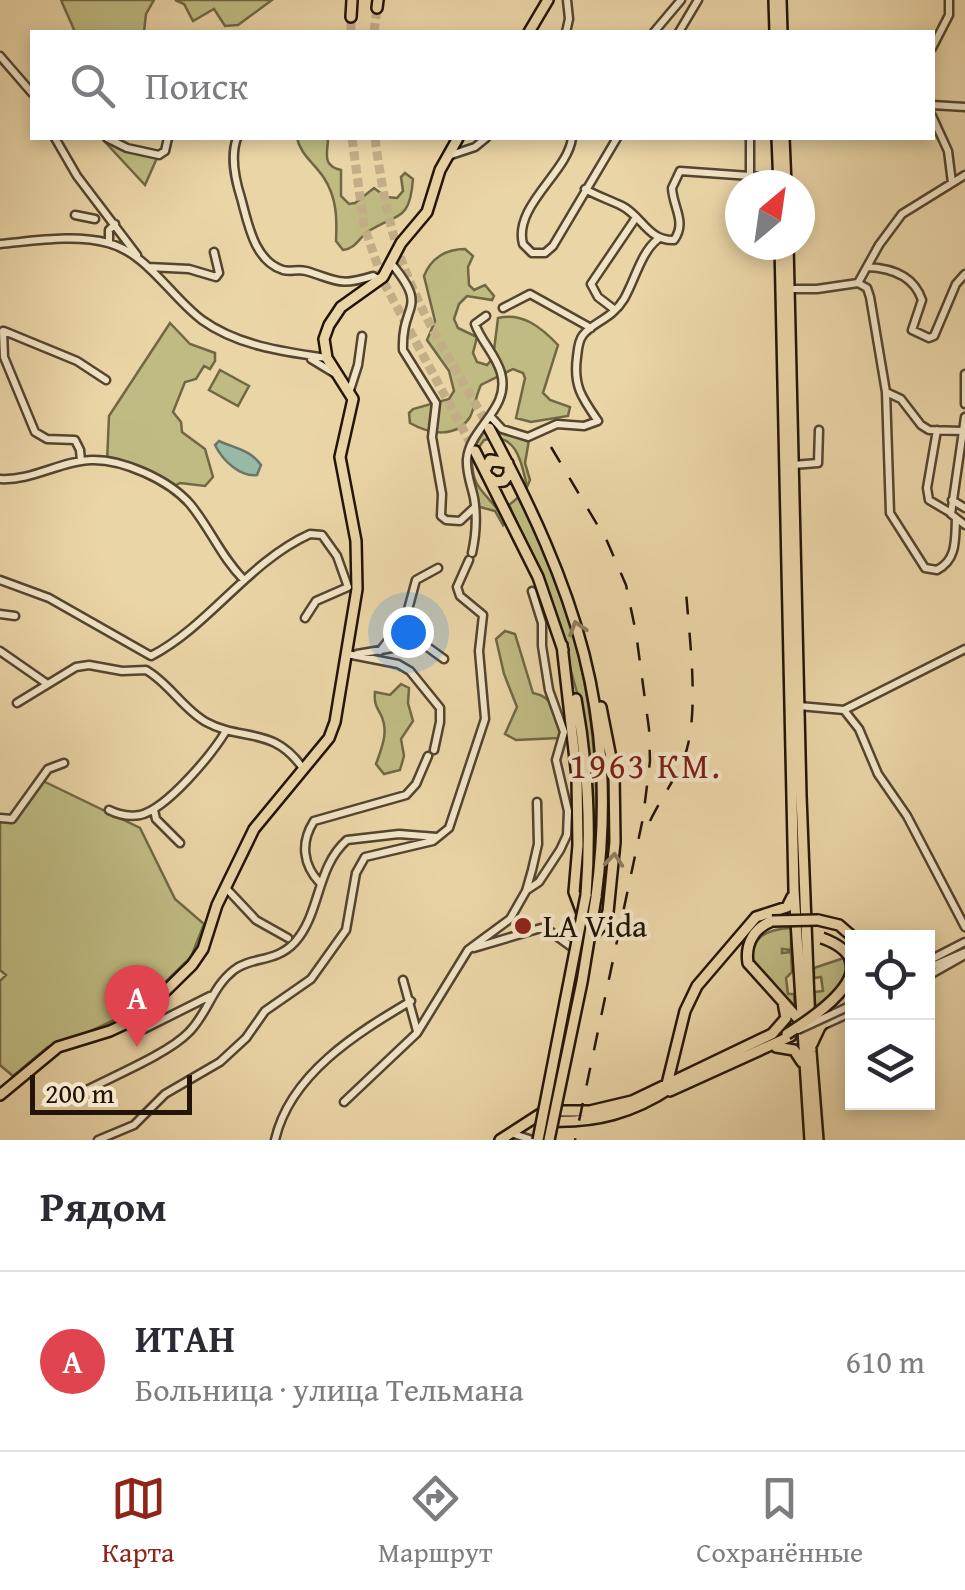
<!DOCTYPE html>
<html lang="ru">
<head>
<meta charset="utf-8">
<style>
  :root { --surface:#fff; --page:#f7f7f7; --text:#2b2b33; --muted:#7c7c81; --line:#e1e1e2; --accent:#8f2418 }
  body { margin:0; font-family:"Gentium Book Plus",serif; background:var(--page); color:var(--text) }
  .controls { position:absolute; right:30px; bottom:30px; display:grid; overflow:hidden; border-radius:0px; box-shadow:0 5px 15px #0003 }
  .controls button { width:90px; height:90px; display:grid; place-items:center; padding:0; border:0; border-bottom:2px solid var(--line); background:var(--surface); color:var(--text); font:50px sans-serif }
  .compass { position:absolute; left:725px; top:170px; width:90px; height:90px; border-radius:50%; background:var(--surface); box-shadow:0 5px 15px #0003; rotate:29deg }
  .scale { position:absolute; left:30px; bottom:25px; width:162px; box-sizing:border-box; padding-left:10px; border:5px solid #221408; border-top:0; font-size:28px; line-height:35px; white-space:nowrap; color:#221408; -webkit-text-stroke:8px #f1e4c6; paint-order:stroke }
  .you { position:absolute; left:408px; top:632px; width:35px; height:35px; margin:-25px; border:8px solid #fff; border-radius:50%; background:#1a73e8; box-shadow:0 0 0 15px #1a73e833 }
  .badge { display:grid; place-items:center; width:65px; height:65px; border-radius:50%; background:var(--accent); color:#fff; font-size:32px; font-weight:700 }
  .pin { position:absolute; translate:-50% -82px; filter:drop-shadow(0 2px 5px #0008) }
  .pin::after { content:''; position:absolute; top:52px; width:35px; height:30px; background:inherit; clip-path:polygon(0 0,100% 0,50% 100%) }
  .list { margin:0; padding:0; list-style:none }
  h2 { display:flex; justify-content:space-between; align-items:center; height:130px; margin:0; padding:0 40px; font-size:42px }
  h2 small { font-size:32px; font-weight:400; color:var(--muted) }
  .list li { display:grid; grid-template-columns:65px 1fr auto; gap:30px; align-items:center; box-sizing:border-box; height:180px; padding:0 40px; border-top:2px solid var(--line) }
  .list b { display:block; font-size:38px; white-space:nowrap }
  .list p { margin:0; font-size:32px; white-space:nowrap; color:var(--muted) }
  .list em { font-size:32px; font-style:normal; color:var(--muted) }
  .icon { flex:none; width:55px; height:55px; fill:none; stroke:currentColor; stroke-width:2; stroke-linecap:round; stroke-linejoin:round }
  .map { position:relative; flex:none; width:965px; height:1140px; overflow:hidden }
  .search { position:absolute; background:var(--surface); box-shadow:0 5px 15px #0003; left:30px; right:30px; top:30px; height:110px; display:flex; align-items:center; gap:25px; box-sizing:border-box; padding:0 35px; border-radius:0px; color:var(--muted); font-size:38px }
  .sheet { height:310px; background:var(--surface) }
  nav { display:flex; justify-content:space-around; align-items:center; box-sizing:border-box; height:140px; border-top:2px solid var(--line); background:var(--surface); font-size:28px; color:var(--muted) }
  nav a { display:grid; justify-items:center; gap:5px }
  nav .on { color:var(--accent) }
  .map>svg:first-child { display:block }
</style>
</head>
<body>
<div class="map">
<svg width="965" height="1140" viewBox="0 0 965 1140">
  <rect width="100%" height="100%" fill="#ead5a7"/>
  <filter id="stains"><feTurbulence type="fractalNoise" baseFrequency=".002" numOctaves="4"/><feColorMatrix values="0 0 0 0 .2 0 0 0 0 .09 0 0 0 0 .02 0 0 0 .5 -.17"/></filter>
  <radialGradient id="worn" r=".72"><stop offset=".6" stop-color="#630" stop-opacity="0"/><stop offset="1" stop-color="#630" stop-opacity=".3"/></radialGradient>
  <path fill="#bfbb82" stroke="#706845" stroke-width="2.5" d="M61 0H154L146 14 144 32H75Z
    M175 0H272L238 25 225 26 214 9 193 21 184 4Z
    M297 138H328C328 153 321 165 341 170V196L349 204 355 203 374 188 386 197 397 198 403 191 401 177 405 173 413 179C410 221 398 213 369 231 358 238 357 248 343 250L336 241C337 219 337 198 324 178 315 164 300 154 297 138Z
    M109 141 126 151 157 158 145 185 106 143Z
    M465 249 473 256 468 267 469 285 474 290 485 285 494 296 492 300 467 296 459 304 454 319 458 328 477 337 473 353 477 362 487 365 493 358 498 318C522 312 541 327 558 345L543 393 550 400 570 407 568 416 531 422 516 418 525 378 523 373 513 369 481 385C476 395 475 407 470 417 456 439 429 434 410 423L409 413 413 409 449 399 454 391 449 371 427 340 435 321 424 276C431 258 446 249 465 249Z
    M170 323 190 344 215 353V361L210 369 204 366 196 379 185 382 173 412 181 422 182 432 205 449 213 477 205 486 180 483 172 487 140 471 107 462 109 416Z
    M220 370 249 386 238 406 209 390Z
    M491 423 505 434 529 440 525 463 530 480 527 487C522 464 517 430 484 440L472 457C471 495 492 493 505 522L503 525 495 511 476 506C479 464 456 465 491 423Z
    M521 495C536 530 552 566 564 602 595 699 603 799 591 899L593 806 584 718 551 599 509 505Z
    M505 631 515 634 533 693C555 697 558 715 561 735L559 738 516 740 505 734 517 707 504 674 496 639Z
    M401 684 409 688 408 703 413 721 401 739 404 756 400 770 384 774 376 764C382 747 389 732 381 715 376 706 374 703 375 692L390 695Z
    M41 780 140 828 175 899 204 924 191 957 138 1009 67 1042 48 1047 13 1076 0 1065V981L6 975 0 970V822L12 821Z
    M791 928V950L782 949V953L791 952 792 972 786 978 788 994H794L795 1011 753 965C747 938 767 929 791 928Z
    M844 958 847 978 816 1012 814 992 823 991 821 977 814 978V968Z"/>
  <path fill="#98b9a5" stroke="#697766" stroke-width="2.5" d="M219 441C234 448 251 450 261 465L257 475C240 477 223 461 215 445Z"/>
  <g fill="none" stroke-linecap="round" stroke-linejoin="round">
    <path stroke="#c2ae87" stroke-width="9" stroke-dasharray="9 4.5" stroke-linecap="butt" d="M351 32V17
      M374 32 377 8
      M352 138 364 226 383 281 473 448
      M375 138C381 182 388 225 404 267 425 323 459 374 488 426"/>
    <defs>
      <path id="minor" d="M566 32 569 19 567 0
        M654 32 681 0
        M679 32 698 0
        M932 48 949 15V0
        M0 56 32 93
        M932 105 965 107
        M932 116 948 151 952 183
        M55 138 77 176 137 255
        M107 138 127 148 159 155 165 151 168 138
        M237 138C230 157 235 179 241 198 248 223 254 261 283 270 290 272 298 269 306 271 337 280 338 287 373 276L380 280
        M572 138C568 172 513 206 523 244L532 253H545L553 246 617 138
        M448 156 475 147 486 138
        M750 177V138
        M585 189C597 196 610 200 622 206 642 216 648 241 674 240 687 222 673 208 672 188L680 171 779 178
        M75 215 95 219
        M109 243V230L115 224
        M0 244C34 241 75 234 108 243 147 253 171 297 202 320 238 346 285 352 327 358
        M391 263C430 310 401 302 403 350L436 403 432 437 442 494 441 516 446 520 460 521 475 507
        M148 267 189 269 216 277 219 273 214 252
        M867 267C891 268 914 276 922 300L912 330 929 338 934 336 956 284 965 274
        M858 283 867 288 870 297 886 392 901 399 921 425 929 430 962 431
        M858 283 879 245 902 214 965 175
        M789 289H817L858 283
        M503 308 530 294 591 328
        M615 310 598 297 591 284 635 219
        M3 331 4 357 35 432 47 439 75 440 80 450 81 461
        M4 331 77 361 106 380
        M311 359 334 373
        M965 374V404
        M350 390 358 365 362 336
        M886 392 890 513 925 568 937 570C957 560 955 540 956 519
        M491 417 502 429 528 437 557 424 584 426 598 421C582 398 573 386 577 357 578 350 578 341 583 335 593 322 612 319 624 299 635 280 641 252 658 239
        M965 417 951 514 965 525
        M937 430 927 488 929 500 951 513
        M793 465 818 463 819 430
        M0 479C32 481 60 461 91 460 123 459 169 480 190 504 210 528 221 557 244 580
        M952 500 965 508
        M472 553C476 535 477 516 474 498 471 484 466 473 467 459 470 427 511 409 501 373 496 355 481 341 475 324L486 316
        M0 580 49 598 151 656C209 626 248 562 310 534L322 535 337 556 348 587
        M0 614 15 616
        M305 618 316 601 348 587
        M0 651 46 683
        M380 651 406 617 416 580 438 568
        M347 654 398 664 410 671 440 708V722L434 750
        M357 654 422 643 444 659
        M17 703 76 667 89 665 122 671 146 670C169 683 183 709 206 722 242 742 274 725 304 770
        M799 706 844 710 965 649
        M844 710 859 729 878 774 907 816 965 927
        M109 810C119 815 129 817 140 815 167 809 212 754 226 731
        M154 810 156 819 180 843
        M0 818 12 819 48 769 64 763
        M320 883C303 865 300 843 314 821L406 795 416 784 428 756
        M226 888 256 920 288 938
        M527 890 539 882 560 850 567 835 568 811 556 760 564 732 549 690 542 646V623L532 591
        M474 948 541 928 551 932 584 956
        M928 961 965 942
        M928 968 965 952
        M928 976 965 955
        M403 980 417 1031
        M129 1023 135 1029H144L210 996
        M826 1024 852 1012
        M83 1092C111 1077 168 1054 189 1032 208 1013 212 987 234 970 252 956 276 963 295 942 321 913 316 867 347 840L399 834 437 837
        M344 1102 417 1033 468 950 510 919 526 891 532 870 538 844 537 802
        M514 1134 532 1140
        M98 1140 134 1125 165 1094 220 1062 246 1038 265 1011 311 979 346 930 356 873 365 857 433 841 449 828 485 719 479 651 483 615 460 596 457 587 469 560
        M275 1140C290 1074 357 1033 411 1001
        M543 1140 547 1121"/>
      <path id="major" d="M774 0 775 32
        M781 0 782 32
        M377 8 378 0
        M351 17 352 0
        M529 32 548 0
        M777 138 779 185
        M784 138 786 185
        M780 245 794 890 810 1140
        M788 245 801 796 811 1052 818 1140
        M489 428C575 588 620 713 596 897
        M475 451 538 577 563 650
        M485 471 490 460 508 463
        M490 478 495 482 504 481 509 474V466
        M562 645 577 777 578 845 574 892 589 932 587 939
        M576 699C588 764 591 829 586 895
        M818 920 839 925 854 938
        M772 921C754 928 745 944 748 963L801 1022
        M589 938 601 927 608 912 615 842 614 773 601 707
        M812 1044 820 1027 852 991
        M776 1047 794 1050 802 1062
        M667 1084 685 1011 697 986 756 917 787 907 792 897
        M670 1091 791 1036V1030
        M0 1095 58 1047 110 1031 138 1018 192 965 203 949 217 905 254 829 329 738 335 722 357 589 356 541 340 457 353 399 327 358 324 339 329 325 341 307 383 277 401 243 427 212 440 170 458 138
        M547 1121 568 1027
        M550 1121C596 1123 633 1113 672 1087
        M500 1140 545 1111H590L632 1101 772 1034 786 1018 783 1002"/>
    </defs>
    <use href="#minor" stroke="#544430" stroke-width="11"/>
    <use href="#major" stroke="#221408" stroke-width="14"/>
    <use href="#minor" stroke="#f1e4c6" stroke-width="6"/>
    <use href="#major" stroke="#ead5a7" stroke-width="9"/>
    <path stroke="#221408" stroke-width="2.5" stroke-dasharray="18 18" stroke-linecap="butt" d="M551 447 607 541 626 585 636 633 649 729 650 761 643 818 575 1140
      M650 821C660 800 674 781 683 760 701 719 689 636 686 591"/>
    <defs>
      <path id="minor-bridge" d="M798 1030 852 1005"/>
      <path id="major-bridge" d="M772 921 818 920
        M787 1034C819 1014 893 964 822 938
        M538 1140 586 895
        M549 1140 582 982 596 897"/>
    </defs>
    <use href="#minor-bridge" stroke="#544430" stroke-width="11" stroke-linecap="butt"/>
    <use href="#major-bridge" stroke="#221408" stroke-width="14" stroke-linecap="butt"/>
    <use href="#minor-bridge" stroke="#f1e4c6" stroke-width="6"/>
    <use href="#major-bridge" stroke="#ead5a7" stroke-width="9"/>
  </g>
  <defs><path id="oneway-chevron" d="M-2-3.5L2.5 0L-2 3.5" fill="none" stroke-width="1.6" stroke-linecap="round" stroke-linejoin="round" transform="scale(2.5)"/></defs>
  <g stroke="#907e5f">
    <use href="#oneway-chevron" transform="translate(577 628) rotate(-107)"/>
    <use href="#oneway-chevron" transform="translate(614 860) rotate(-85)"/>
  </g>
  <circle fill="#8f2418" stroke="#f1e4c6" stroke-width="4" cx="523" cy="926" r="10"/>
  <g text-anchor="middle" stroke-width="8" stroke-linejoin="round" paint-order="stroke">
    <g font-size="32" fill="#221408" stroke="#f1e4c6" text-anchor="start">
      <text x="543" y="937">LA Vida</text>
    </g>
    <g font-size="35" letter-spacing="2.5" fill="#7a1f14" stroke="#f1e4c6">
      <text x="646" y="778">1963 КМ.</text>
    </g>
  </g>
  <rect width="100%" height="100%" filter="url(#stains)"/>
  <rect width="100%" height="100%" fill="url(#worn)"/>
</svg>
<div class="controls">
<button><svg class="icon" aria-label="locate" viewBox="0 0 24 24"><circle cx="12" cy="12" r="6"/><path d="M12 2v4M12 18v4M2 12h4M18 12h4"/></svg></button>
<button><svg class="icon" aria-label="layers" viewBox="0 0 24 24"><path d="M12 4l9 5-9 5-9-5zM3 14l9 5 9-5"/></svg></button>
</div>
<svg class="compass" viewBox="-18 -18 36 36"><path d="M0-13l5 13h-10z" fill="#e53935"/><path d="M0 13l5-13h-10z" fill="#7c7c81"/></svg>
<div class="scale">200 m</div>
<div class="you"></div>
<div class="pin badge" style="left:137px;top:1047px;background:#e0444e">A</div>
<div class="search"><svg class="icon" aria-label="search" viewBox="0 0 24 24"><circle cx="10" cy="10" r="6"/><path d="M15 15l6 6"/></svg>Поиск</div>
</div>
<section class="sheet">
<h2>Рядом<small></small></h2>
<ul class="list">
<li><span class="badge" style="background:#e0444e">A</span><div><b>ИТАН</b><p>Больница · улица Тельмана</p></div><em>610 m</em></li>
</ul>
</section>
<nav>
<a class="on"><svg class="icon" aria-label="map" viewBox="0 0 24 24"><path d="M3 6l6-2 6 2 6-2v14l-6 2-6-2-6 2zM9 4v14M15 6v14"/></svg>Карта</a>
<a><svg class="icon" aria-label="directions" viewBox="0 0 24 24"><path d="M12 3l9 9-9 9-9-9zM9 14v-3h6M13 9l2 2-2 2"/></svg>Маршрут</a>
<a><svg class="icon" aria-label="saved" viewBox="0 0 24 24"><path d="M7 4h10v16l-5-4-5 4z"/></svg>Сохранённые</a>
</nav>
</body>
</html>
